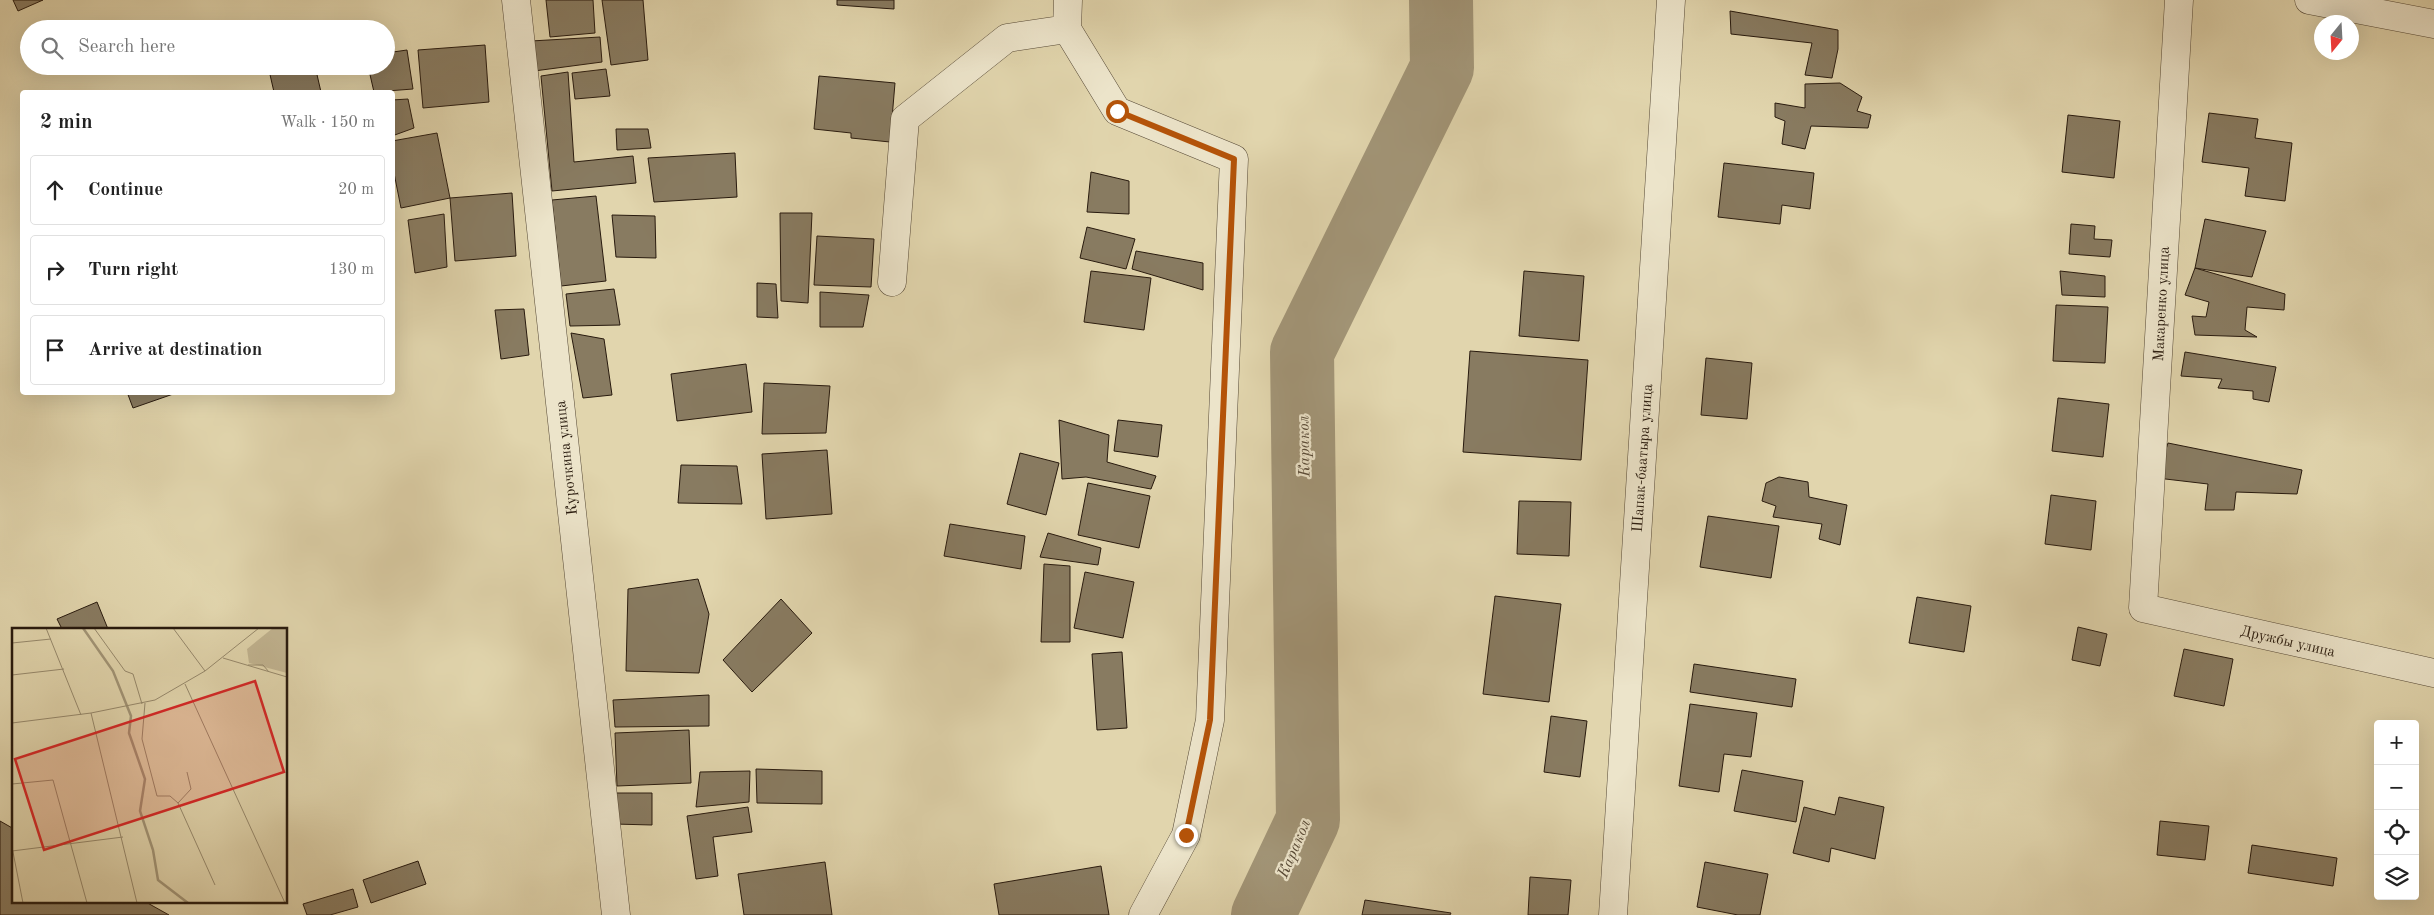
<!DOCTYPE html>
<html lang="en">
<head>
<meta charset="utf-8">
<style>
  :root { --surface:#fff; --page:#f6f6f6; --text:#222; --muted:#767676; --line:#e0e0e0 }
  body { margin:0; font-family:"Old Standard TT",serif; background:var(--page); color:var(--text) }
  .controls { position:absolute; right:15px; bottom:15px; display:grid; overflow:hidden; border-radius:5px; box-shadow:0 5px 20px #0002 }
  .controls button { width:45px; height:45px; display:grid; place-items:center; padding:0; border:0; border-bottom:1px solid var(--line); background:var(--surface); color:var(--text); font:25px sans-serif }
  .compass { position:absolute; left:2314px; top:15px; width:45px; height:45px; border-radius:50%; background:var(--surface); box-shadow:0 5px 20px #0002; rotate:198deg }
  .stop { position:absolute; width:15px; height:15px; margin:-11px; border:4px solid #b45309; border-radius:50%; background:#fff }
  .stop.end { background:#b45309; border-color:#fff; box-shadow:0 1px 5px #0008 }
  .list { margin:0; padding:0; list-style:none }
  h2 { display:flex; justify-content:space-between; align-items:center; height:65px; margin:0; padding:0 20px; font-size:21px }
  h2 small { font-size:16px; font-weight:400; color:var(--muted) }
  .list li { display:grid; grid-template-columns:32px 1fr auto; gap:15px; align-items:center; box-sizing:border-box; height:70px; margin:0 10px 10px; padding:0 10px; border:1px solid var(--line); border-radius:5px }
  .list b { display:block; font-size:19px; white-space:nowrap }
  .list em { font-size:16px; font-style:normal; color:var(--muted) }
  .icon { flex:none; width:28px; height:28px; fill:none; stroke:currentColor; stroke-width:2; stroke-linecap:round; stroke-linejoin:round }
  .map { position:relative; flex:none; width:2434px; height:915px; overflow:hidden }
  .search { position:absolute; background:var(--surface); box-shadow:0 5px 20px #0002; left:20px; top:20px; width:375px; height:55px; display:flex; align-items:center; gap:12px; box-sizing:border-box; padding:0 18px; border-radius:28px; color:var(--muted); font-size:19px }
  .panel { position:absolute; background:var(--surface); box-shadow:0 5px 20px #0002; left:20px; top:90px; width:375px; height:305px; border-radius:5px }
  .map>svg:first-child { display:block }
</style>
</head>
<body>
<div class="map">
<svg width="2434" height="915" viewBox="0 0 2434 915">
  <rect width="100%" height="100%" fill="#e1d5ad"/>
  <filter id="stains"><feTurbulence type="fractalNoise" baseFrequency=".004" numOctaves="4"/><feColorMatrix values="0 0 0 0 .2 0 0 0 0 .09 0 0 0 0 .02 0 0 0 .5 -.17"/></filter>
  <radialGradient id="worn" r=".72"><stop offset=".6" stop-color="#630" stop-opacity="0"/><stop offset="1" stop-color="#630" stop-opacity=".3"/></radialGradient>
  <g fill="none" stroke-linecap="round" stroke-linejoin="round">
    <path stroke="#a29577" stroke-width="64" d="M1263 915 1308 820 1302 352 1442 68 1441 0"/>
  </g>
  <path fill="#887b61" stroke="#281a0e" d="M13 0H43L18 11Z
    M546 0H593L595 33 550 37Z
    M602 0H643L648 60 611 65Z
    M837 0H894V9L837 5Z
    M1730 11 1838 30V49L1832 78 1805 75 1812 43 1731 34Z
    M600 37 602 62 534 71 531 41Z
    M485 45 489 102 423 108 418 50Z
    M407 50 413 89 374 92 368 66H386V53Z
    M268 66H315L321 92H274Z
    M606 69 610 96 575 99 572 73Z
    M568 72 574 162 633 156 636 183 552 191 541 76Z
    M819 76 895 83 890 142 851 138V133L814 129Z
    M1840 83 1862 97 1857 111 1871 115 1868 128 1811 126 1805 149 1782 144 1785 121 1775 117V103L1805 108V84Z
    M408 99 414 128 392 136V100Z
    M2209 113 2258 119 2255 138 2292 143 2285 201 2245 196 2249 168 2202 162Z
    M2068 115 2120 121 2114 178 2062 172Z
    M616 129H648L651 148 617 150Z
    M437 133 450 198 401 208 392 163V141Z
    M735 153 737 197 654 202 648 158Z
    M1724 163 1814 173 1810 209 1782 205 1780 224 1718 217Z
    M1091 172 1129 181V214L1087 212Z
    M512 193 516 256 455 261 450 198Z
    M596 196 606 281 561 286 552 200Z
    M780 213H812L808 303 781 301Z
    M444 214 447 267 415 273 408 220Z
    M612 215 655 216 656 258 616 257Z
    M2205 219 2266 231 2252 277 2195 268Z
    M2071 224 2095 226 2094 239 2112 240 2110 257 2069 254Z
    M1087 227 1135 239 1126 269 1080 258Z
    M817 236 874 239 871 287 814 285Z
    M1136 251 1203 263V290L1132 269Z
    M2195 268 2285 294 2284 310 2247 307 2245 330 2257 337 2195 335 2192 316 2206 317 2209 302 2185 295Z
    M1091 271 1151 278 1144 330 1084 322Z
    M1524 271 1584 276 1579 341 1519 336Z
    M2060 271 2105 276V297L2062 295Z
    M757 283 776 284 778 318 757 317Z
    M614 289 620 325 570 326 566 294Z
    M820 292 869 295 863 327H820Z
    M2056 305 2108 307 2105 363 2053 361Z
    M524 309 529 355 501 359 495 310Z
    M571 333 604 339 612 395 583 398Z
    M1470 351 1588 360 1581 460 1463 452Z
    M2185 352 2276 367 2269 402 2253 399V391L2218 388 2222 379 2181 376Z
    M1706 358 1752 363 1747 419 1701 415Z
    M746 364 752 412 677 421 671 374Z
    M764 383 830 386 826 433 762 434Z
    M127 392H179L133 408Z
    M2058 398 2109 404 2103 457 2052 451Z
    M1059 420 1109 435 1107 462 1156 476 1151 489 1086 477 1062 479Z
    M1118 420 1162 425 1158 457 1114 451Z
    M2168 443 2302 470 2297 494 2236 492 2234 510H2205L2208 484 2157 478Z
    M827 450 832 514 766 519 762 454Z
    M1020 453 1059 463 1046 515 1007 504Z
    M681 465 737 466 742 504 678 503Z
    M1779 477 1808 482 1809 497 1847 505 1840 545 1819 539 1822 524 1773 517 1776 506 1762 501 1766 483Z
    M1088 483 1150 496 1139 548 1078 535Z
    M2051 495 2096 501 2091 550 2045 544Z
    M1519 501 1571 502 1569 556 1517 554Z
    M1708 516 1779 526 1771 578 1700 567Z
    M950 524 1025 536 1021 569 944 556Z
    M1048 533 1101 548 1098 565 1040 557Z
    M1044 564 1070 566V642H1041Z
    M1085 572 1134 582 1123 638 1074 628Z
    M698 579 709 614 699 673 626 671 628 589Z
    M1495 596 1561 604 1549 702 1483 694Z
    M1917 597 1971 606 1964 652 1909 643Z
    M781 599 812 633 752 692 723 660Z
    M97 602 108 629H62L57 619Z
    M2078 627 2107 634 2100 666 2072 660Z
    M2184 649 2233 659 2224 706 2174 696Z
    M1122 652 1127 728 1097 730 1092 654Z
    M1694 664 1796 679 1792 707 1690 692Z
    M709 695V726L615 727 613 700Z
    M1690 704 1757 713 1751 757 1724 754 1719 792 1679 786Z
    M1551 716 1587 721 1580 777 1544 772Z
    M689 730 691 783 617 786 615 733Z
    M756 769 822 771V804L757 803Z
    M1742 770 1803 781 1796 822 1734 811Z
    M750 771 749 802 696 807 700 772Z
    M614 793H652V825L614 824Z
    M1839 797 1884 807 1875 859 1831 848 1829 862 1793 853 1804 807 1835 815Z
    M748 807 752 832 713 837 718 876 696 879 687 816Z
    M0 821 14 829V901H144L169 915H0Z
    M2160 821 2209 826 2205 860 2157 855Z
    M2252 845 2337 858 2333 886 2248 873Z
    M418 861 426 884 371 903 363 880Z
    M825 862 832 915H744L738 874Z
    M1705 862 1768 874 1760 915H1738L1697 907Z
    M1101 866 1109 915H999L994 884Z
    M1530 877 1571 880 1568 915H1528Z
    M353 889 358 907 330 915H307L303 904Z
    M1365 900 1451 913 1450 915H1362Z"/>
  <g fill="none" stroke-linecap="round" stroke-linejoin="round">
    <defs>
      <path id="minor" d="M516 0 616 915
        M1068 0 1067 29 1117 111 1234 159 1210 720 1186 835 1143 915
        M2179 0 2143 608 2434 673
        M2309 0 2434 24
        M892 282 905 119 1007 38 1067 29
        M1613 915 1671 0"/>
    </defs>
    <use href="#minor" stroke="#564936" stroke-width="29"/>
    <use href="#minor" stroke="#ece4ca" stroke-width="28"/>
  </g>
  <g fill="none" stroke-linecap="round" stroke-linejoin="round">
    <path stroke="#b45309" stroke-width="6" d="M1117 111 1234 159 1210 720 1186 835"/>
  </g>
  <g text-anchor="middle" stroke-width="4.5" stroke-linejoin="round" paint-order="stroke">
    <g font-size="15" fill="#281a0e" stroke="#ece4ca">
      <text transform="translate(2161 304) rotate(-87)" y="5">Макаренко улица</text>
      <text transform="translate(566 458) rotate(-96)" y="5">Курочкина улица</text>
      <text transform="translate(1642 458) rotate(-86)" y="5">Шапак-баатыра улица</text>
      <text transform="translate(2288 641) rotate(13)" y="5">Дружбы улица</text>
    </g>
    <g font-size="16" font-style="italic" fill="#594b38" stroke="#ece4ca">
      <text transform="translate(1303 446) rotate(-91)" y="6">Каракол</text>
      <text transform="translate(1293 848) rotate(-67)" y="6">Каракол</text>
    </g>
  </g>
  <g transform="translate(12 628)">
    <rect width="275" height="275" fill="#e1d5ad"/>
    <path d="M261 0H275V45L237 35 235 21Z" fill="#c2b592"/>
    <path fill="none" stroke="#a29577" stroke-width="2.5" d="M71 0 101 43 119 88 117 105 133 151 128 183 141 222 146 252 176 275"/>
    <path fill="none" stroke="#978a6d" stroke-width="1" d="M34 0 69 87M82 0 113 43 121 46 130 76M161 0 193 43M0 15 39 11M211 30 275 49M236 37H251L257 44M0 47 52 41M173 56 273 275M133 75 130 111 145 168H158L166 175 203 257M79 85 125 275M0 95 79 85 143 72 193 43 247 0M0 156 41 152 75 275M166 175 179 161 175 144M0 219 11 275M0 223 111 209"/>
    <path fill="#d62828" fill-opacity="0.15" stroke="#d62828" stroke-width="2.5" d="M243 53 272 144 32 222 3 131Z"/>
    <rect width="275" height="275" fill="none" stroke="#281a0e" stroke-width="2.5"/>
  </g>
  <rect width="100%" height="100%" filter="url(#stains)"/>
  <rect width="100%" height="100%" fill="url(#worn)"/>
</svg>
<div class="controls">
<button>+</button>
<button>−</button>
<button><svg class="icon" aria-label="locate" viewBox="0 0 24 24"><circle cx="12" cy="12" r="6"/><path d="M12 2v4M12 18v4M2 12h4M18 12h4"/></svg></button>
<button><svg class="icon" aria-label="layers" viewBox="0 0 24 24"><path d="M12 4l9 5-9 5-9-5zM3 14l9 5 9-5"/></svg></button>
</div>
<svg class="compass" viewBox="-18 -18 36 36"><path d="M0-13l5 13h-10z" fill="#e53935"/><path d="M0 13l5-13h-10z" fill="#767676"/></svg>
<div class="stop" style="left:1117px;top:111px"></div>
<div class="stop end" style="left:1186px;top:835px"></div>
<div class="search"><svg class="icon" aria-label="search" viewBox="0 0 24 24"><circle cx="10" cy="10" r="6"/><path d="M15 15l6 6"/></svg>Search here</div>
<section class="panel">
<h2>2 min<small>Walk · 150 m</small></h2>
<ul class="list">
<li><svg class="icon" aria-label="ahead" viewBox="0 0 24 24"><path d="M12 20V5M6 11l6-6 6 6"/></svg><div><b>Continue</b></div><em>20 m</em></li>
<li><svg class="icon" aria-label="right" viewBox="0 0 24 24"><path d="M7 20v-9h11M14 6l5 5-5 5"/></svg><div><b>Turn right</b></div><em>130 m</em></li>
<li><svg class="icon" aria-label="arrive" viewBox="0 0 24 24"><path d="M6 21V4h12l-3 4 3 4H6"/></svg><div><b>Arrive at destination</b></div></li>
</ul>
</section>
</div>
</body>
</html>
